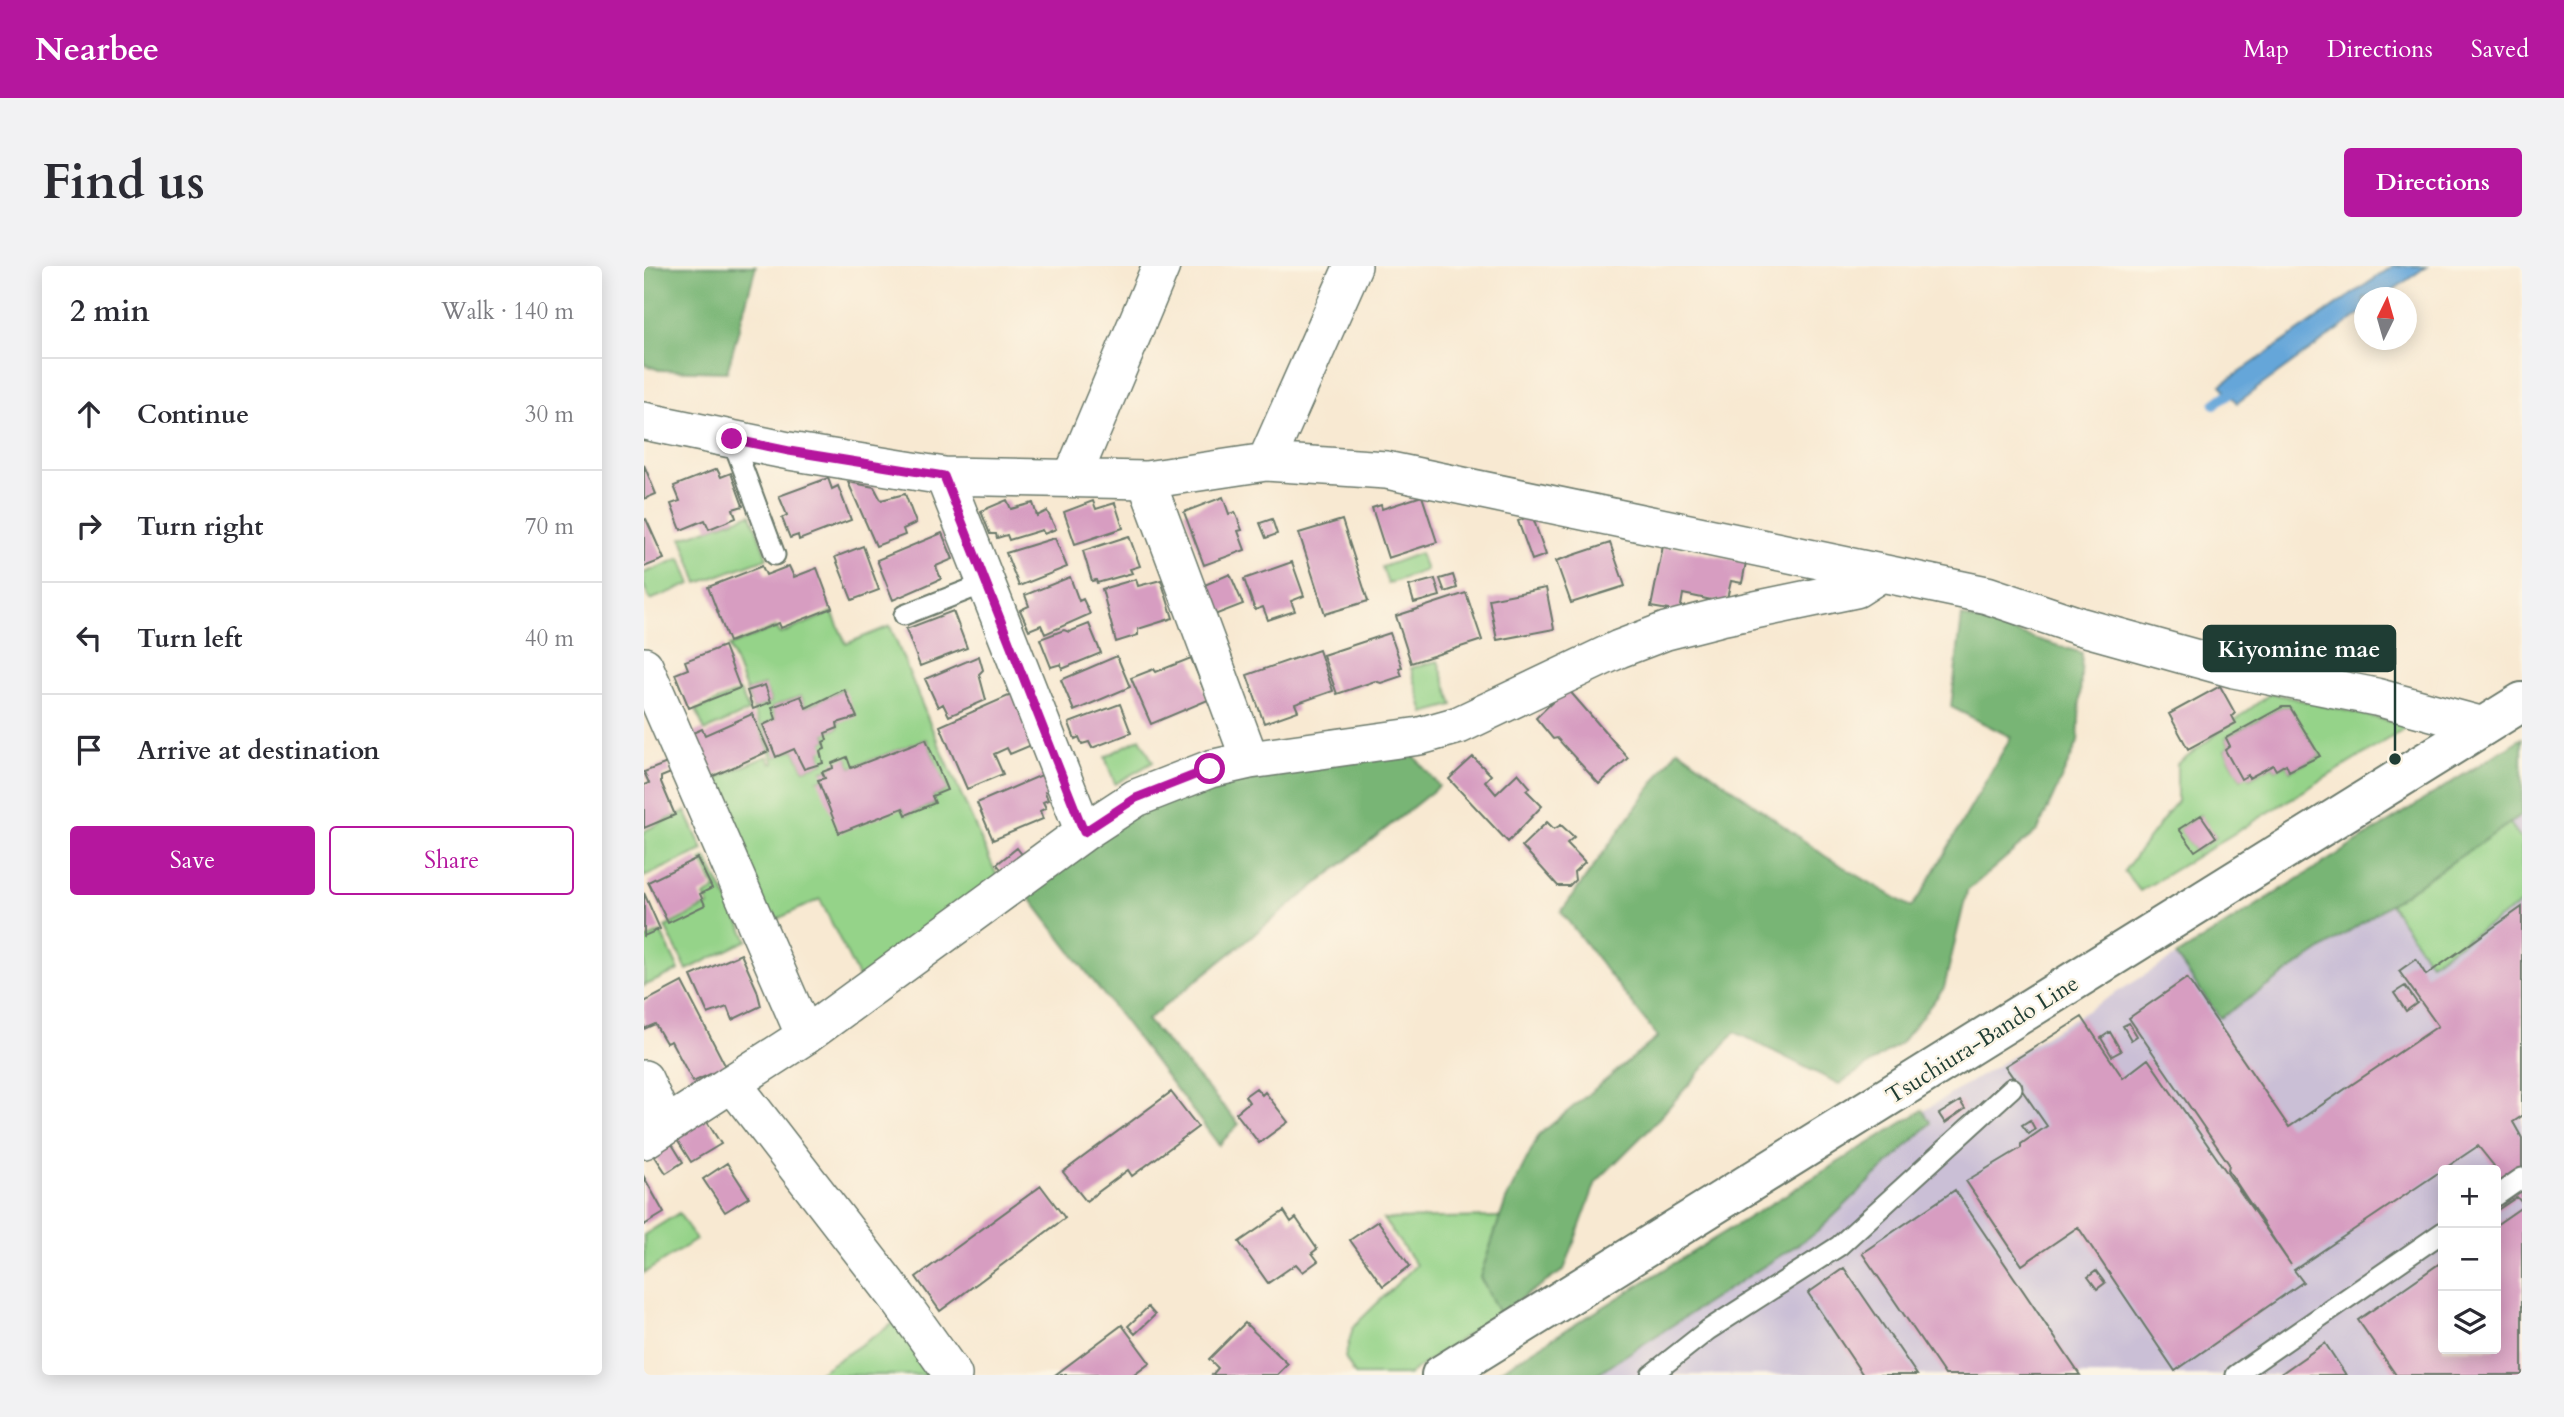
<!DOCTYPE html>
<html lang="en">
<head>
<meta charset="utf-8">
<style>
  :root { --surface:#fff; --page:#f2f2f3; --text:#2b2b33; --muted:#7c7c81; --line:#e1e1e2; --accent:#b5179e }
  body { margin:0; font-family:Cardo,serif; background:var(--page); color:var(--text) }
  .controls { position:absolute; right:21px; bottom:21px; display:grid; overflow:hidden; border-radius:7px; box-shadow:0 4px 18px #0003 }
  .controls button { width:63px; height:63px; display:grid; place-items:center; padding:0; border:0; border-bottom:2px solid var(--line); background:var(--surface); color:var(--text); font:35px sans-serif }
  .compass { position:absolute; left:1710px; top:21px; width:63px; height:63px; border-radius:50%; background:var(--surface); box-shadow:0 4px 18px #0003; rotate:5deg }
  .stop { position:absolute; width:21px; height:21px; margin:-16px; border:5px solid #b5179e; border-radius:50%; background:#fff }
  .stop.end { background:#b5179e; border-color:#fff; box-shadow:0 2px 7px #0008 }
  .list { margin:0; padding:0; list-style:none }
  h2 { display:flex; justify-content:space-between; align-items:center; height:91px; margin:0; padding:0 28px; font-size:30px }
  h2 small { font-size:23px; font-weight:400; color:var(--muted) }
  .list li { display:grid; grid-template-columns:46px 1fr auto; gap:21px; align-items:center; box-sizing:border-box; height:112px; padding:0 28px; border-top:2px solid var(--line) }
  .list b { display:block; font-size:26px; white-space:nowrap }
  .list em { font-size:23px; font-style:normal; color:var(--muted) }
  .actions { display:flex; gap:14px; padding:21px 28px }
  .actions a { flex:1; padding:16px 0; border:2px solid var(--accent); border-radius:7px; text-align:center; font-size:24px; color:var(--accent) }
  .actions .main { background:var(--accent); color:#fff }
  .icon { flex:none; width:38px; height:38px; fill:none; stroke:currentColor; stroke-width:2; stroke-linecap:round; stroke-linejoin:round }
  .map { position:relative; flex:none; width:1878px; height:1109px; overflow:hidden; border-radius:7px }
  header { display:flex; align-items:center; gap:42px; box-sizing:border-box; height:98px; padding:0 35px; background:var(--accent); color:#fff }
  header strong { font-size:33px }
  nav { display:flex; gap:38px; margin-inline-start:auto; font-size:24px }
  .intro { display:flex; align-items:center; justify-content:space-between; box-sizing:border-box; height:168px; padding:0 42px }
  h1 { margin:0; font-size:49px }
  .button { padding:18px 32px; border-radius:7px; background:var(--accent); color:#fff; font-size:24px; font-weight:700 }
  main { display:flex; gap:42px; padding:0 42px }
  aside { flex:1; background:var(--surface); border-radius:7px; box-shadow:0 4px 18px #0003 }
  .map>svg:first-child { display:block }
</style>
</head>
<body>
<header>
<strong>Nearbee</strong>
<nav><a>Map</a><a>Directions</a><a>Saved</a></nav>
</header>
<div class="intro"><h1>Find us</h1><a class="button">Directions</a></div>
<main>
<aside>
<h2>2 min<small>Walk · 140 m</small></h2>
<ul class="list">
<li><svg class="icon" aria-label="ahead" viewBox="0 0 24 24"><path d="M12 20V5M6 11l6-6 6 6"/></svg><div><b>Continue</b></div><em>30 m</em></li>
<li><svg class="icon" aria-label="right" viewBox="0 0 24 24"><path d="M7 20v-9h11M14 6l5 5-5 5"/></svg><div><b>Turn right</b></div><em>70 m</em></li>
<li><svg class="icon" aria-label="left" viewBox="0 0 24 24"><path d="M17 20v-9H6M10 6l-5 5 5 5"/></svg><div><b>Turn left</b></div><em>40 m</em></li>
<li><svg class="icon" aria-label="arrive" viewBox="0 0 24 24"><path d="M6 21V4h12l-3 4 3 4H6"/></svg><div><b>Arrive at destination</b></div></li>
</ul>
<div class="actions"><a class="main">Save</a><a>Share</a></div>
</aside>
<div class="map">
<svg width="1878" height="1109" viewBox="0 0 1878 1109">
  <rect width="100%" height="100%" fill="#fcf5e5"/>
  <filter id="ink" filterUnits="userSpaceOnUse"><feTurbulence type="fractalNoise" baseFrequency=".0143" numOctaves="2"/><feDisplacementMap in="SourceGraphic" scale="14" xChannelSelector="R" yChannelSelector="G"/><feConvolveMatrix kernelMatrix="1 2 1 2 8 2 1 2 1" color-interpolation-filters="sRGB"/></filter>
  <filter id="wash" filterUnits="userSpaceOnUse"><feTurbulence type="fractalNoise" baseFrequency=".00686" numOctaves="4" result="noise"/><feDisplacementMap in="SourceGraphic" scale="28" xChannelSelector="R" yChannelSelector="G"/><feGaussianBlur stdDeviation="1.57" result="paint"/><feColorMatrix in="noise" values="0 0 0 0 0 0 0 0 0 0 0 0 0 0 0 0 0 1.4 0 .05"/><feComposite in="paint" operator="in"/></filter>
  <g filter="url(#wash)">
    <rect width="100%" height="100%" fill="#f8e9d2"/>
    <path fill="#cabfd6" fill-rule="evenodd" d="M1878 472V1109H849L1532 690ZM1799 904H1852V1083H1799Z"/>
    <path fill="#95d389" stroke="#5a885e" stroke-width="2" fill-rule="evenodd" d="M107 248 123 292 54 317 38 272Z
      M776 287 782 304 744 318 738 301Z
      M37 292 47 318 6 334 0 320V307Z
      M188 346 202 378 246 360 286 458 354 612 215 713 176 633 127 656 87 553 64 516 123 490 127 498 130 497 85 380 132 361 137 368ZM120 419 127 436 109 443 103 425ZM199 423 194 462 181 467 183 473C174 479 176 488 179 497L160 503 150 483 132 491 120 459 132 453 128 441 157 430 162 442ZM282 473 303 524 288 530 291 538 262 549 259 542 175 514 181 512 179 505 189 502 203 492 207 502Z
      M794 395 809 439 780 447 767 402Z
      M96 425 105 445 61 465 52 444Z
      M1627 427 1766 460 1496 625 1480 605 1533 535V498ZM1638 441H1645L1676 490 1646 505 1642 498 1632 504 1629 499 1606 512 1604 509 1597 513 1581 484 1586 480 1582 472ZM1556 549 1572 571 1551 585 1536 563Z
      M496 472 509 496 471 518 461 491Z
      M41 545 59 584 0 611V565Z
      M1866 557 1878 575V637L1786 697 1746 638Z
      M62 592 104 674 43 704 21 661 65 639 60 630 72 623 57 594Z
      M17 666 35 704 0 720V674Z
      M35 947 52 974 0 1007V969Z
      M856 951 836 1011 855 1047 764 1109H711L701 1091 709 1061 772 999 739 953Z
      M253 1055 290 1109H171Z"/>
    <path fill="#78b575" stroke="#4c7954" stroke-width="2" d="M0 0H112L83 106 15 104 0 98Z
      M1318 350 1438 387 1434 476 1394 564 1323 625 1300 722 1257 777 1195 818 1091 766 1009 859 952 916 920 1004 855 1047 836 1011 862 934 895 869 1014 771 917 646 1034 483 1181 590 1267 641 1278 627 1367 471 1307 441Z
      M1878 472V549L1576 752 1532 690Z
      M765 484 795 520 503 754 595 858 575 879 381 626 488 545 575 513Z
      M1279 844 1287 857 1173 966 951 1109H849Z"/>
    <path fill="#65a6d9" stroke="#427286" stroke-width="2" d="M1749 0H1783L1739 31 1720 32V45L1593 137 1577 119Z"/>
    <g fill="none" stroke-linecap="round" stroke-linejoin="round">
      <path stroke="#65a6d9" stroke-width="10" d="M1571 138 1594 121"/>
    </g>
    <g id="blocks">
      <path fill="#d79dc1" d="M0 199 12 228 0 233Z
        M73 203 77 211 87 207 99 240 89 243 92 252 65 263 61 254 37 264 27 238 36 235 30 220Z
        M184 212 188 223 194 220 207 254 155 274 154 269 146 272 138 252 143 249 135 230Z
        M204 216 230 221 237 234 261 228 272 257 259 263 261 269 232 280Z
        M778 230 793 276 744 292 728 242 737 239 738 243Z
        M579 231 585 248 591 246 598 264 594 265 601 284 560 299 540 246Z
        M363 234 367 243 389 237 393 250 403 245 412 263 400 268 398 264 365 274 363 269 353 272 352 268H346L337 245Z
        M449 235 452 243 471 237 479 262 431 278 420 246Z
        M888 249 902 289 888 294 874 255Z
        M2 253 20 293 0 301V254Z
        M628 253 633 268 622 272 616 257Z
        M698 254 724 335 681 348 655 267Z
        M298 267 309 293 292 300 297 313 249 334 233 294Z
        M485 270 496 300 486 303 488 307 453 317 452 314 448 315 439 285Z
        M411 272 423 301 375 320 362 287Z
        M966 277 981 320 927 337 912 295Z
        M219 280 235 324 208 334 191 291Z
        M1019 280 1102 296 1098 317 1087 315 1082 337 1039 328 1036 346 1007 341Z
        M648 296 660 330 647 335 651 345 624 354 619 341 611 344 600 313Z
        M118 300 122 309 145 300 150 311 173 302 188 342 137 362 135 357 85 376 64 321Z
        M586 308 599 338 568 350 556 321Z
        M809 309 813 322 801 326 796 313Z
        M426 311 435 335 439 333 446 348 401 368 397 359 385 364 376 344 385 340 381 329Z
        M492 313 494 320 517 314 529 352 494 363V369L472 376 458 323Z
        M791 313 796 330 770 337 765 320Z
        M902 322 910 363 853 374 845 333Z
        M822 327 838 374 767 397 752 350Z
        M309 345 323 382 276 400 262 363Z
        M445 358 457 387 418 403 417 398 407 401 396 373 420 364 425 366Z
        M746 367 758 401 755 402 758 410 737 417 731 415 693 428 679 389Z
        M80 380 96 422 45 442 31 408 44 403 41 395Z
        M675 384 689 425 651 438 654 445 620 457 603 409Z
        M335 390 339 404 335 408 342 434 305 450 299 438 294 441 281 413Z
        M473 390 486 421 430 445 417 414Z
        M547 392 564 434 507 458 487 412 510 403 512 406Z
        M121 419 127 436 109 443 103 425Z
        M1576 420 1591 447 1588 450 1592 457 1544 483 1525 448Z
        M923 422 984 492 955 518 913 472 909 473 892 452Z
        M200 423 213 451 193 457 194 462 181 467 183 474 179 476 181 483 176 485 179 497 160 503 150 483 132 491 119 459 132 453 128 441 157 430 162 442Z
        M369 428 390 478 366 488 363 482 350 488 359 508 323 523 296 460Z
        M476 438 487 467 448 482 445 476 438 478 435 471 431 473 425 457Z
        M1638 441H1646L1676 490 1645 505 1642 498 1632 504 1629 499 1605 512 1604 509 1597 513 1581 484 1586 480 1582 472Z
        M108 448 125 485 63 513 44 469 58 463 61 469Z
        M282 473 303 524 288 530 291 537 262 549 259 542 195 567 174 514 181 512 178 506 189 502 188 497 203 491 207 502Z
        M829 491 847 509 841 515 852 528 874 507 886 521 882 524 898 540 864 576 805 513Z
        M23 497 27 507 17 511V516L31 549 0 562V519L5 517 0 506Z
        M400 508 407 523 401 526 404 534 399 536 402 542 396 545 399 553 349 574 333 537Z
        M1557 549 1572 571 1551 585 1535 563Z
        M903 556 910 563 917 559 930 571 923 577 941 596 930 606 931 614 925 620H914L878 580Z
        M373 582 383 595 363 611 353 598Z
        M53 592 68 622 56 628 61 639 24 657 4 616Z
        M0 627 16 663 0 670Z
        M1878 641V850L1869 856 1878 872V937L1873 931 1852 945V904H1843L1850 900 1834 880 1650 1004 1659 1016 1531 1105 1434 961 1378 999 1322 915 1377 882V878L1403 860 1361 800 1438 751 1479 812 1504 793 1647 999 1584 904 1585 898 1485 752 1543 712 1645 861 1794 760 1755 705 1772 693 1782 709Z
        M97 688 113 724 117 740 88 754 83 741 64 748 47 710Z
        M38 716 82 801 49 816 27 775 22 777 11 758 0 763V736Z
        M1761 720 1773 737 1762 745 1750 727Z
        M1485 757 1493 770 1487 774 1479 760Z
        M1466 766 1477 785 1468 790 1457 772Z
        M612 822 618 829 621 826 644 856 615 877 592 847 605 836 601 830Z
        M527 826 554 861 488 910 484 904 442 935 419 906Z
        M1316 835 1321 843 1301 857 1295 848Z
        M60 851 77 878 47 896 30 869Z
        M1386 854 1391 863 1385 868 1378 859Z
        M26 875 39 896 22 907 8 886Z
        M83 897 105 931 81 946 59 913Z
        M0 911 20 947 0 959Z
        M397 920 421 952 296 1045 272 1011Z
        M1311 924 1436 1109H1301L1218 987Z
        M1878 941V1109H1752L1714 1054 1799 995V1083H1852V959Z
        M640 945 647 956 652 952 673 983 668 987 674 995 659 1006 652 998 624 1017 595 976Z
        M734 955 766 1000 739 1020 706 974Z
        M1200 1002 1273 1109H1219L1164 1027Z
        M1452 1005 1461 1017 1453 1023 1444 1011Z
        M504 1041 511 1049 491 1068 484 1060Z
        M601 1057 644 1098 633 1109H568L574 1102 565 1093Z
        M478 1059 506 1097 490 1109H411Z
        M1681 1077 1702 1109H1635Z"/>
    </g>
  </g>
  <g filter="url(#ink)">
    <use href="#blocks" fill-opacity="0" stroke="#6b796b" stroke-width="2"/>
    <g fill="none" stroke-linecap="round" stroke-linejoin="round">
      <defs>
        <path id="lane" d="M88 173 131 289
          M260 349 342 317
          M1852 930 1878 912
          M1007 1109 1064 1064 1195 980 1368 822
          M1592 1109 1799 966"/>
        <path id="street" d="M0 155 145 185 300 210 502 214 622 196 742 204 1343 329 1435 360 1590 403 1732 431 1840 460
          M622 196 709 0
          M300 210 440 566
          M428 212 517 0
          M502 214 606 494
          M0 400 161 770
          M0 813 21 859
          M88 817 254 1032 309 1109
          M0 874 161 770 440 566 492 532 566 503 606 494 776 470 815 459 975 383 1022 365 1077 351 1212 323 1237 307"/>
        <path id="secondary" d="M797 1109 1878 436"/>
      </defs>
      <use href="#lane" stroke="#6b796b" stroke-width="23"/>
      <use href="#street" stroke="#6b796b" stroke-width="40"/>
      <use href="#secondary" stroke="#6b796b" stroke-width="42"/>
      <use href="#lane" stroke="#fff" stroke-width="19"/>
      <use href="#street" stroke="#fff" stroke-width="37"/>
      <use href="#secondary" stroke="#fff" stroke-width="38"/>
    </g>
  </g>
  <g fill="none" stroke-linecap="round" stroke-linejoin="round" filter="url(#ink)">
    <path stroke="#b5179e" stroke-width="9" d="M88 173 145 185 300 210 440 566 492 532 566 503"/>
  </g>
  <g text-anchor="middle" stroke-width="5" stroke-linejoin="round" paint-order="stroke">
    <g font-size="23" fill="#1f3d34" stroke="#fcf5e5">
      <text transform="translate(1338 773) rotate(-32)" y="8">Tsuchiura-Bando Line</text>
    </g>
  </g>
  <path fill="none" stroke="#1f3d34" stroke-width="2.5" d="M1751 493L1751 382"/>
  <circle fill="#1f3d34" stroke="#fcf5e5" stroke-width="2.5" cx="1751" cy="493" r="7"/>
  <rect fill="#1f3d34" stroke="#1f3d34" stroke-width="2.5" x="1560" y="360" width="191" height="45" rx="7"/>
  <g font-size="24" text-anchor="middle" font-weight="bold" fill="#fff">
    <text x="1655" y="391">Kiyomine mae</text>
  </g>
</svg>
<div class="controls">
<button>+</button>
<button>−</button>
<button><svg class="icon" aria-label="layers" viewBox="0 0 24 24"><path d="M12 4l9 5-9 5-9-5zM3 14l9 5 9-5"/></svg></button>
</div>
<svg class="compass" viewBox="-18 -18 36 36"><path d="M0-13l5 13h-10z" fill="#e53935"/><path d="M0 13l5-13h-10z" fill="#7c7c81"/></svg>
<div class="stop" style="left:566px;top:503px"></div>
<div class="stop end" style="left:88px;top:173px"></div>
</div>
</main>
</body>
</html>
